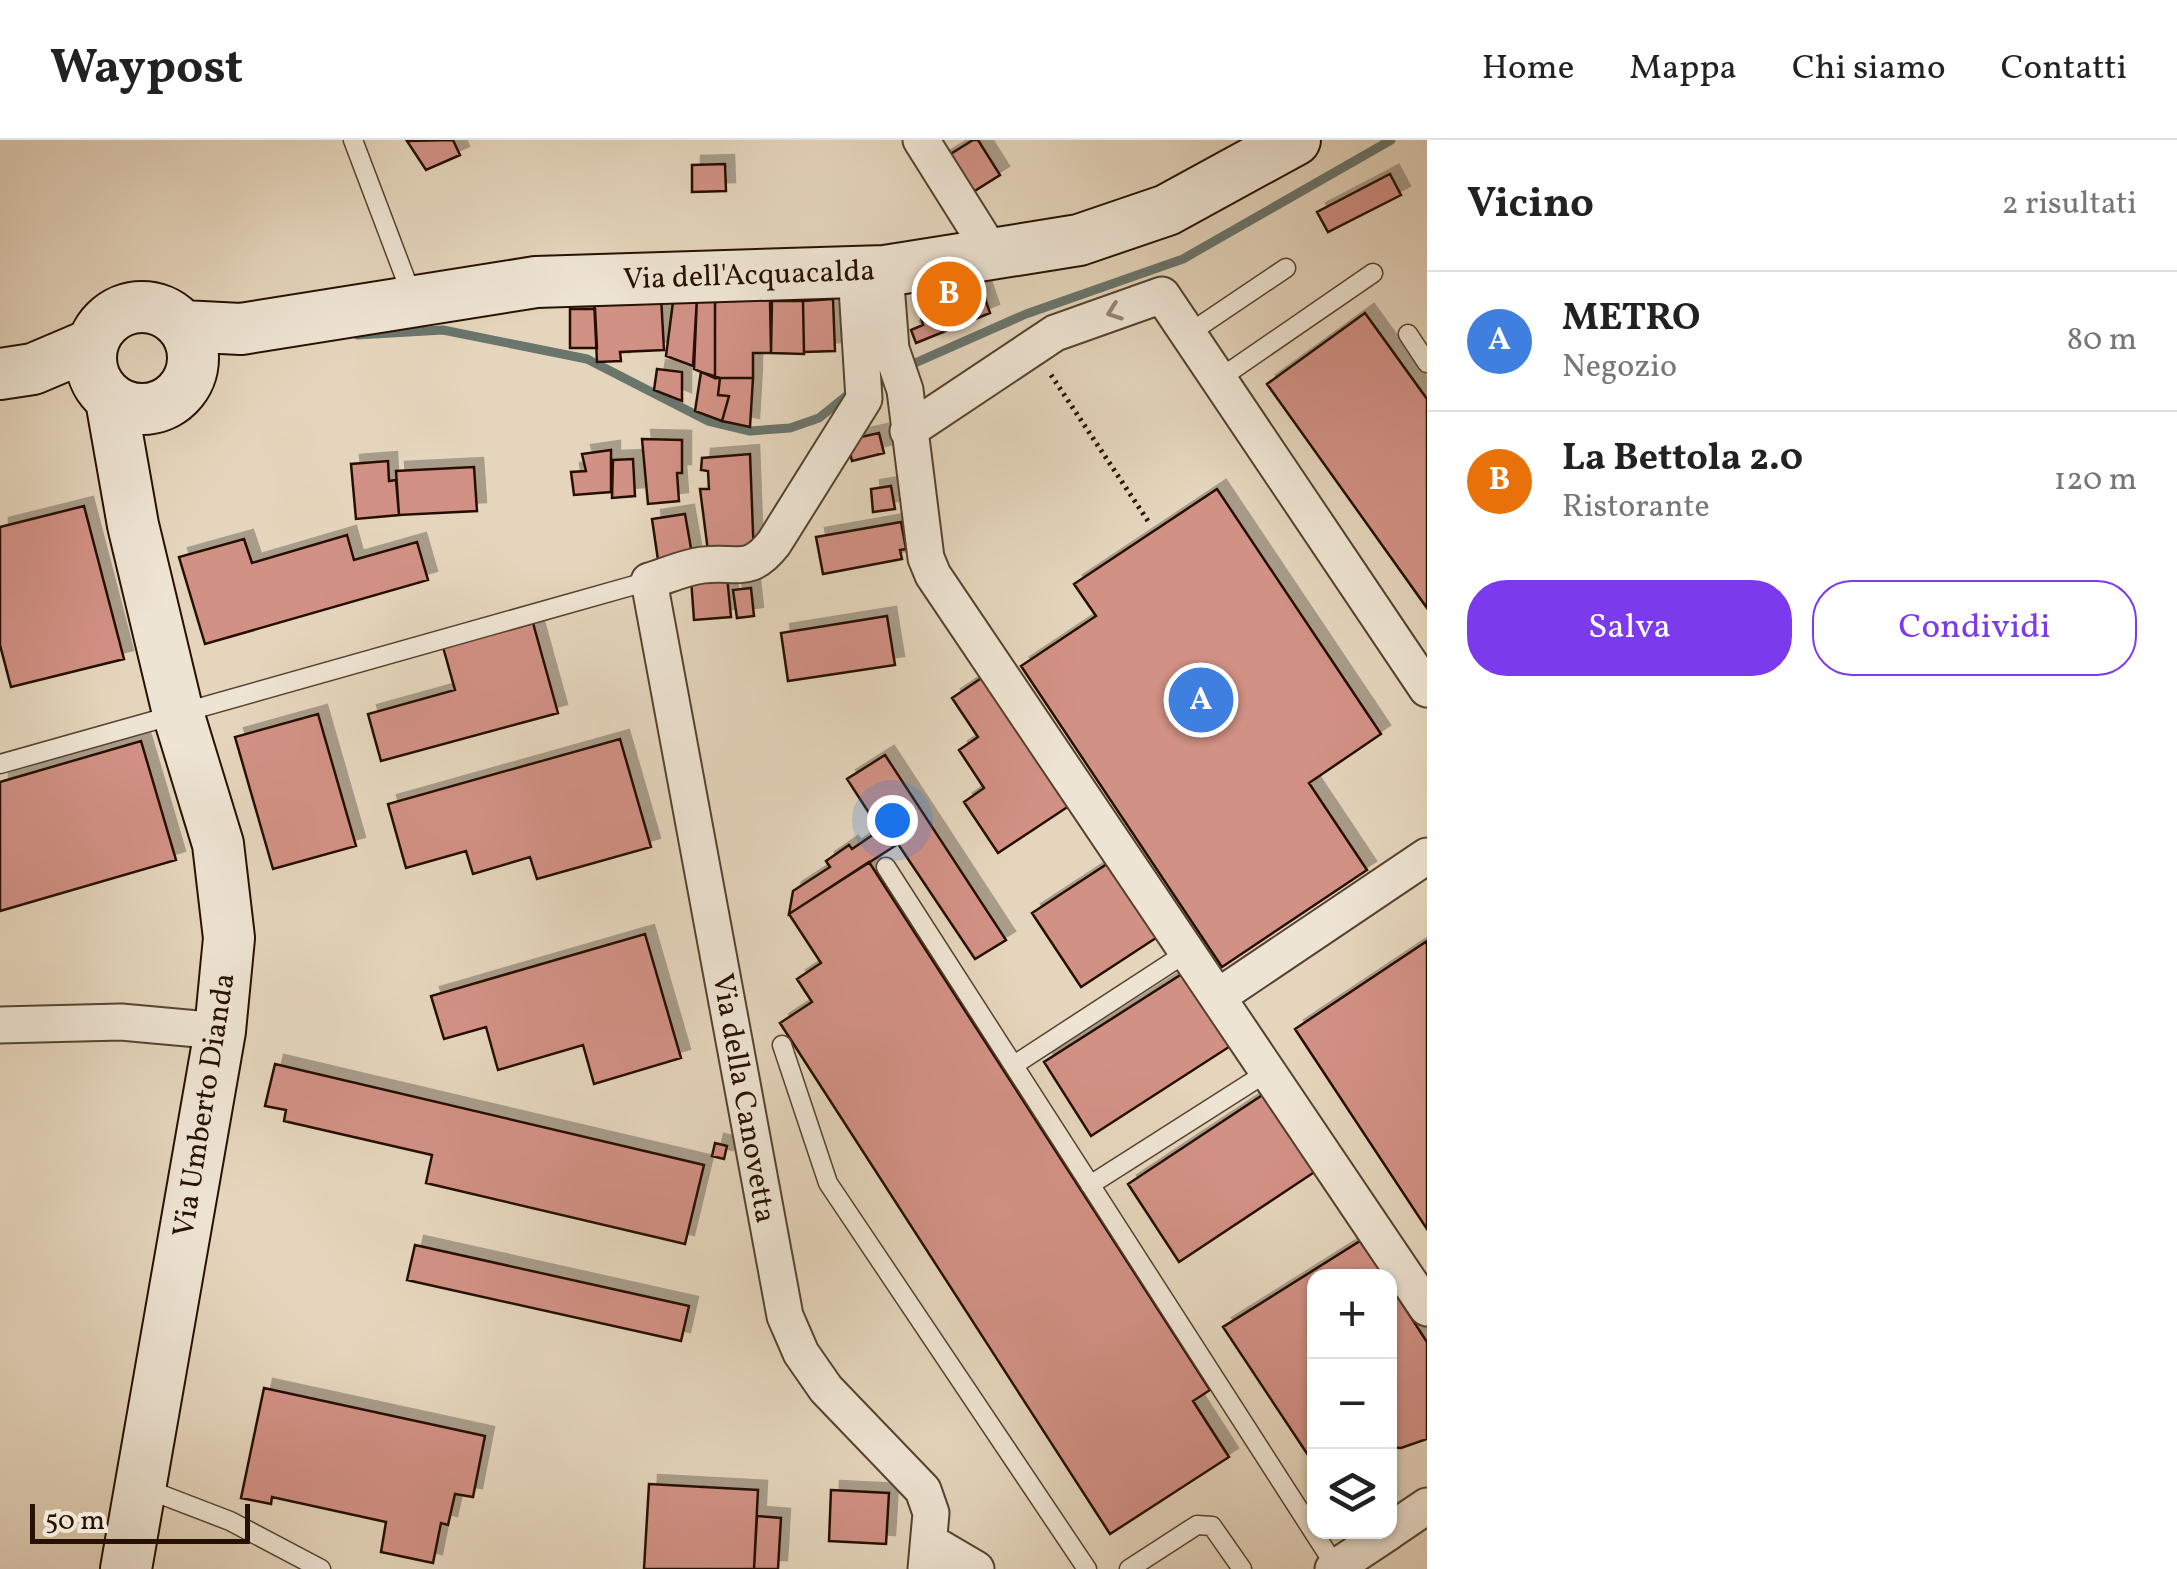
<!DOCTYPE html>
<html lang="it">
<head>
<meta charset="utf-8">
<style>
  :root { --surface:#fff; --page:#f2f2f2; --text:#222; --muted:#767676; --line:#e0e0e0; --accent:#7c3aed }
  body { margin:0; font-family:Vollkorn,serif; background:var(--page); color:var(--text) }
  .controls { position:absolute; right:30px; bottom:30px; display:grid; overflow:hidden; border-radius:20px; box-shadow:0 2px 8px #0004 }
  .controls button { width:90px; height:90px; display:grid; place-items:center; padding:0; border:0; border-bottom:2px solid var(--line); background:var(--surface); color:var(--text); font:50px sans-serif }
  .scale { position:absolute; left:30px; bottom:25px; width:220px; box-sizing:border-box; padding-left:10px; border:5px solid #271100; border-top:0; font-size:28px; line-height:35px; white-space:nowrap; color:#271100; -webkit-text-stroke:8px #eee4d3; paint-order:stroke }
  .you { position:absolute; left:892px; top:680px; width:35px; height:35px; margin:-25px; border:8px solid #fff; border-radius:50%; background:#1a73e8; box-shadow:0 0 0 15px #1a73e833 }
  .badge { display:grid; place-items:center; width:65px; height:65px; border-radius:50%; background:var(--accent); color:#fff; font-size:32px; font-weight:700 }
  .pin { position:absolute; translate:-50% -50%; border:5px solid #fff; box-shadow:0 2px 10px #0006 }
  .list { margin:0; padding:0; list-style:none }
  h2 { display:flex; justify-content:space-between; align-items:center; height:130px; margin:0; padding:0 40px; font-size:42px }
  h2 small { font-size:32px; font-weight:400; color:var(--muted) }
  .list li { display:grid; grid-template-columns:65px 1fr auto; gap:30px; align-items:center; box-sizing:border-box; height:140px; padding:0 40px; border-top:2px solid var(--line) }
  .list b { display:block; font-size:38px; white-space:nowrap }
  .list p { margin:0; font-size:32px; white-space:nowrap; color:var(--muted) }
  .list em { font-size:32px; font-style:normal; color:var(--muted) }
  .actions { display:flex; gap:20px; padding:30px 40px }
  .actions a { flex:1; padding:22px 0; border:2px solid var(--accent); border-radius:40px; text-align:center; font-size:35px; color:var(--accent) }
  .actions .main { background:var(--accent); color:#fff }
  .icon { flex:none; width:55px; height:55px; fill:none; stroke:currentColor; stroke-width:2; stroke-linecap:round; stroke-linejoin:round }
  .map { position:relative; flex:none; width:1427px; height:1429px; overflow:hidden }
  header { display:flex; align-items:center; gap:60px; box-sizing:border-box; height:140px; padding:0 50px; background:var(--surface); border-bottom:2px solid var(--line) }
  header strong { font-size:48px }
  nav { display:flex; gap:55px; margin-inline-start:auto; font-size:35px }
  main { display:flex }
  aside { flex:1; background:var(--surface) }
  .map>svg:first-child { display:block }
</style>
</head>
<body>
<header>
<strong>Waypost</strong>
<nav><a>Home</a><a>Mappa</a><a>Chi siamo</a><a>Contatti</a></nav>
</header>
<main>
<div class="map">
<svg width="1427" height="1429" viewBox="0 0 1427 1429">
  <defs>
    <filter id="shadow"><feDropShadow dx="9" dy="-9" stdDeviation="0" flood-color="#0004"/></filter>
  </defs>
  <rect width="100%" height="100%" fill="#e5d5bc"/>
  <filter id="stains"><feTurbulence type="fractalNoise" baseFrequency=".002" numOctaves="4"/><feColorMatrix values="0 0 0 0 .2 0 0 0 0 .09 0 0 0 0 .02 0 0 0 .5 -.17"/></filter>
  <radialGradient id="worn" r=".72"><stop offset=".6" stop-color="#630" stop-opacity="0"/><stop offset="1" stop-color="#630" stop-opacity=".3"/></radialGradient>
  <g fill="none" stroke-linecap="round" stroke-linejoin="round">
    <path stroke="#6a756c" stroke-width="9" d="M357 195 443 190 587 219 708 281 750 291 790 288 819 278 855 249
      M906 227 1026 174 1183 119 1391 0"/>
  </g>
  <path fill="#d29185" stroke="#271100" stroke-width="2.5" filter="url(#shadow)" d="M453 0 460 15 426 30 407 1Z
    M973 0H978L1000 35 965 57 941 20Z
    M725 24 726 51 692 52V25Z
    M1390 34 1401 55 1328 92 1317 72Z
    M978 138 990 173 916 203 911 190 923 185 914 147Z
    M674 154 697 157 693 226 666 216Z
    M661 156 664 210 620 212 621 221 597 222 594 159Z
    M697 157 715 160V238L694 229Z
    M833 159 835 211 804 212 803 161Z
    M715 160H770L771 213H753V238H715Z
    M772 161H803L804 214 771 213Z
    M570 169H595L597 208H570Z
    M1365 173 1427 259V468L1267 244Z
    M657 229 682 232V261L654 250Z
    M701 232 720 238 718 255 729 256 722 281 695 271Z
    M720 238H753L750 287 722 281 729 256 718 255Z
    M879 293 884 313 852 321 847 300Z
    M642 299 682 300V333H677L679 361 648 364Z
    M611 310V352L574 355 571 332 586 331 582 314Z
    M750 314 754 418 709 419 700 349H709L708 331 701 330 702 318Z
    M633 319 635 356 612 358 613 320Z
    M388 321 389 341 396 340 399 375 356 379 351 324Z
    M474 327 477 371 399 375 396 331Z
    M891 346 895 369 873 372 871 349Z
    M1217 349 1381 594 1309 643 1367 730 1222 827 1021 526 1096 476 1074 444Z
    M84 366 124 519 11 547 0 505V387Z
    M685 374 692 414 658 420 652 379Z
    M901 382 906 409 900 410 902 419 823 434 816 397Z
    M347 395 354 420 417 402 428 440 205 504 179 417 244 399 252 423Z
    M727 436 731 477 694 480 691 439Z
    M751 448 754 476 737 478 733 450Z
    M887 476 895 525 788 541 781 493Z
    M533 483 558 573 381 621 368 574 455 550 443 507Z
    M986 535 1072 664 998 713 964 662 984 648 959 610 978 597 952 558Z
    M318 574 356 706 273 729 235 597Z
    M620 599 651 707 537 739 530 717 473 734 466 711 406 728 388 664Z
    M141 601 176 720 0 771V642Z
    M885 615 1006 800 975 819 898 704 789 774 793 751 830 727 826 721 849 705 852 709 880 690 847 639Z
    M869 722 1210 1250 1193 1261 1229 1317 1110 1394 780 883 812 862 797 839 821 823 789 774Z
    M1110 722 1159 796 1081 847 1032 773Z
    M645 794 681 918 594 944 583 905 498 930 486 887 444 899 431 856Z
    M1427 801V1089L1295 889Z
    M1185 832 1232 905 1091 996 1044 922Z
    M275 924 704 1025 685 1104 426 1043 432 1015 284 981 286 970 265 966Z
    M1264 954 1316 1031 1179 1122 1128 1044Z
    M715 1003 727 1006 724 1019 712 1016Z
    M1360 1101 1384 1136H1314V1324L1223 1187Z
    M415 1105 689 1166 681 1201 407 1140Z
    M1390 1145 1427 1202V1299L1401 1308 1390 1307Z
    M264 1248 485 1296 473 1357 455 1354 448 1385 441 1383 433 1423 381 1412 386 1382 272 1357 271 1364 241 1358Z
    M649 1344 758 1350 754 1429H644Z
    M831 1350 889 1353 886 1404 829 1401Z
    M757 1376 781 1378 778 1429H754Z"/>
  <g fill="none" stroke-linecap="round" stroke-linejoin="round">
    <defs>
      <path id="lane" d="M353 0 412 156
        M1188 194 1286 128
        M1408 194 1427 223
        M1219 239 1373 133
        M0 624 649 441
        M886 727 1336 1427
        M782 905 828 1043 1087 1429
        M1014 925 1189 811
        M1090 1045 1269 931
        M144 1348 230 1381 321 1429
        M1129 1429 1197 1385 1212 1386 1242 1429"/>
      <path id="street" d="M921 0 992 113
        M885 131 891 209 905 250 926 418 933 435 1427 1168
        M856 132 864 259 774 403C749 435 738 421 703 425 686 427 666 436 649 441L785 1176 801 1213 826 1249 923 1350 931 1373 926 1429
        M908 291 1055 193 1162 155 1427 549
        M1219 856 1427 716
        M0 885 121 882 220 891
        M1390 1391 1427 1366
        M930 1402 976 1429
        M1333 1429 1389 1392"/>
      <path id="secondary" d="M91 218a51 51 0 1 1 102 0a51 51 0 1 1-102 0Z
        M182 186 241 189 536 142 885 131 1079 100 1167 70 1295 0
        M0 234 33 229 92 204
        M111 260 133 385 178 573 218 704 229 798 220 891 126 1429"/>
    </defs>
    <use href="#lane" stroke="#56422f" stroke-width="21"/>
    <use href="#street" stroke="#56422f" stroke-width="39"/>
    <use href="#secondary" stroke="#271100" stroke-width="54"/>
    <path stroke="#271100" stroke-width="5" stroke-dasharray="2.5 5" stroke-linecap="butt" d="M1051 235 1148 381"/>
    <use href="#lane" stroke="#eee4d3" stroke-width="18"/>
    <use href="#street" stroke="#eee4d3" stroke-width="35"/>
    <use href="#secondary" stroke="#eee4d3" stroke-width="50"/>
  </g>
  <defs><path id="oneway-chevron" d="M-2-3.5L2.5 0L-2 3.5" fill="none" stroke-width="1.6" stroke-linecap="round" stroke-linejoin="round" transform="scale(2.5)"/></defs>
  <use stroke="#948574" href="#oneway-chevron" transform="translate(1114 172) rotate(160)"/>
  <g text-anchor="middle" stroke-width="9" stroke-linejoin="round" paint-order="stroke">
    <g font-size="30" fill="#271100" stroke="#eee4d3">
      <text transform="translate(749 134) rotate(-2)" y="10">Via dell'Acquacalda</text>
      <text transform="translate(745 958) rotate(80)" y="10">Via della Canovetta</text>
      <text transform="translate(203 965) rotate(-81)" y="10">Via Umberto Dianda</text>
    </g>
  </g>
  <rect width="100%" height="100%" filter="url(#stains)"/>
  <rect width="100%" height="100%" fill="url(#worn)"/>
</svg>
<div class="controls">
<button>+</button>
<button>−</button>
<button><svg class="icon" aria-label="layers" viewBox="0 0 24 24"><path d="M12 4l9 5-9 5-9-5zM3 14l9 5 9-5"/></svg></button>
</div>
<div class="scale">50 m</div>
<div class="you"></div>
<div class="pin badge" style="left:1201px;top:560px;background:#3f7fe0">A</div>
<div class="pin badge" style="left:949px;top:154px;background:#e8710a">B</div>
</div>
<aside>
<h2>Vicino<small>2 risultati</small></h2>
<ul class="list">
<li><span class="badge" style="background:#3f7fe0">A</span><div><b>METRO</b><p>Negozio</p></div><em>80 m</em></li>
<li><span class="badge" style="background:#e8710a">B</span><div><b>La Bettola 2.0</b><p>Ristorante</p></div><em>120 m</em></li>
</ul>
<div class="actions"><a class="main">Salva</a><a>Condividi</a></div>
</aside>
</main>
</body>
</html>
